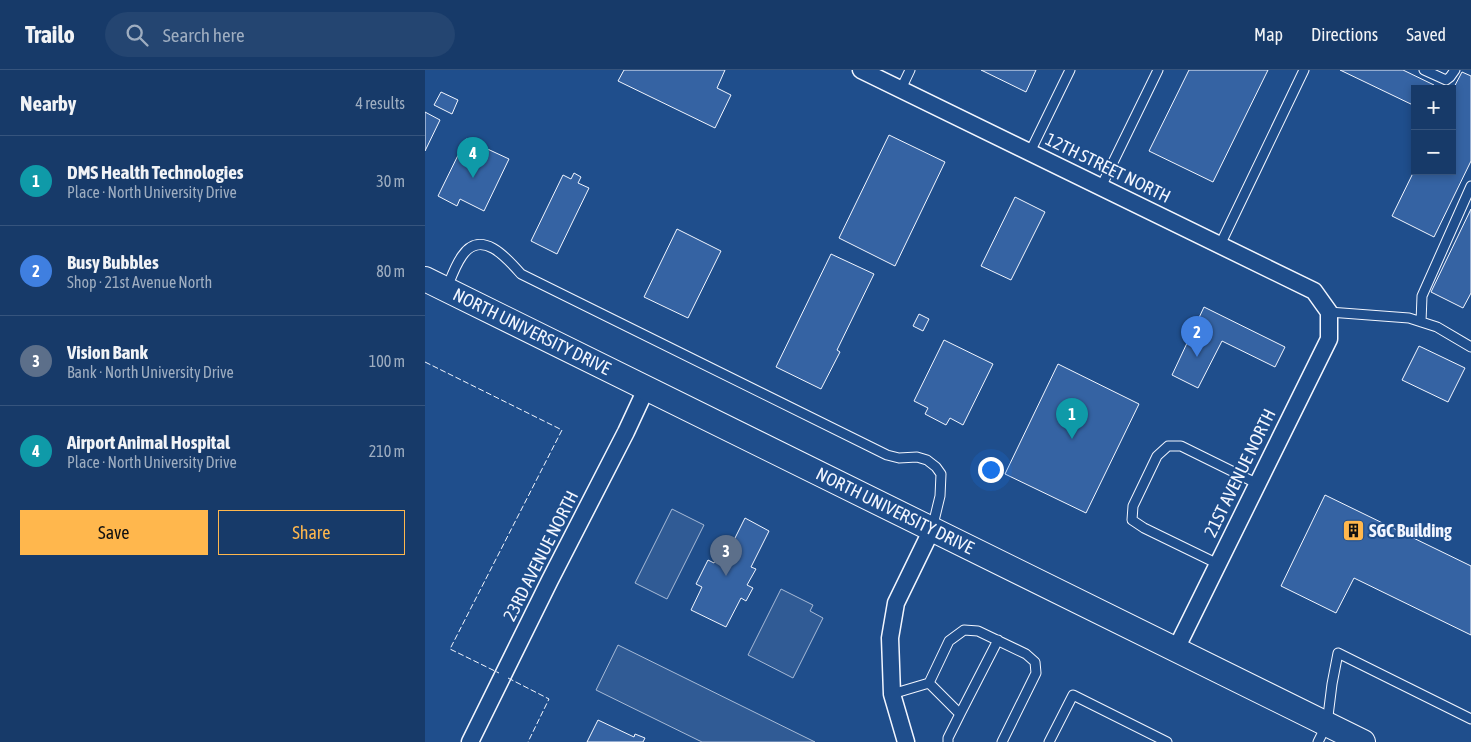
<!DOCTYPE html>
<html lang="en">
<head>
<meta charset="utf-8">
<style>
  :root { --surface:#173a69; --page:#244571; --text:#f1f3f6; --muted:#9eadc0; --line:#36547d; --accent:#ffb74d }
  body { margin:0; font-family:"Asap Condensed",sans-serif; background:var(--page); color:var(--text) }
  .controls { position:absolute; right:15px; top:15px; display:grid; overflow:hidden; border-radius:0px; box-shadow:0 2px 8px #0003 }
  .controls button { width:45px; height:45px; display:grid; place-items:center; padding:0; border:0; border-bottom:1px solid var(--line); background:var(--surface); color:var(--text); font:25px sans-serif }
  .you { position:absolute; left:565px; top:399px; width:18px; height:18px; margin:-12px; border:4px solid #fff; border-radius:50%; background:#1a73e8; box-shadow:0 0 0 8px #1a73e833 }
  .badge { display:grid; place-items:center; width:32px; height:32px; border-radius:50%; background:var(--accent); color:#fff; font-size:16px; font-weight:700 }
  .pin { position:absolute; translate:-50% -41px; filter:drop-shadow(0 1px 2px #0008) }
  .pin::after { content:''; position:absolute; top:26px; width:18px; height:15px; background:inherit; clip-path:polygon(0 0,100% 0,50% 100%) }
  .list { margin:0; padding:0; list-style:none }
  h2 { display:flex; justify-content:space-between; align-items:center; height:65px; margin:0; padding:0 20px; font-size:21px }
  h2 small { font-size:16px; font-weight:400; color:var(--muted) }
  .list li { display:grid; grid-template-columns:32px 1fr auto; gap:15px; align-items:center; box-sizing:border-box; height:90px; padding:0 20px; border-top:1px solid var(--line) }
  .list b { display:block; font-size:19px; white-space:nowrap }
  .list p { margin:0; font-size:16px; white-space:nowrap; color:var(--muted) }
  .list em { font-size:16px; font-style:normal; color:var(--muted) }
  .actions { display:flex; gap:10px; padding:15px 20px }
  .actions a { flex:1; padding:11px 0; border:1px solid var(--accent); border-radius:0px; text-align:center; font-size:18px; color:var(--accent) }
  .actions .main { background:var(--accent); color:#111 }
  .icon { flex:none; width:28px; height:28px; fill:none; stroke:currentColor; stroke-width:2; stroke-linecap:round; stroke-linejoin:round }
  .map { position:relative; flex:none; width:1046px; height:672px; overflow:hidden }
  header { display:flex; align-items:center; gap:30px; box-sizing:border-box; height:70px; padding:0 25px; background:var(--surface); border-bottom:1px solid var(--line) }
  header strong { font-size:24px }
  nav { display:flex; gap:28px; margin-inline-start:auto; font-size:18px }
  .search { width:350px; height:45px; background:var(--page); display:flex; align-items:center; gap:12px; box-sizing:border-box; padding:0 18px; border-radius:28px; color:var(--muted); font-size:19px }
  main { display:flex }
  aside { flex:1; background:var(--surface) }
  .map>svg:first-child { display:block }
</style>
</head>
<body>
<header>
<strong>Trailo</strong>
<div class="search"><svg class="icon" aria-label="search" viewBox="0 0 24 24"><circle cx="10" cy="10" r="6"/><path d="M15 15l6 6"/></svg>Search here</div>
<nav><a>Map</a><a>Directions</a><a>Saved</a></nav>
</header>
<main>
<aside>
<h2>Nearby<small>4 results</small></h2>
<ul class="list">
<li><span class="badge" style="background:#0f9aa8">1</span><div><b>DMS Health Technologies</b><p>Place · North University Drive</p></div><em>30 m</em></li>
<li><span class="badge" style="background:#3f7fe0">2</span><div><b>Busy Bubbles</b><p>Shop · 21st Avenue North</p></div><em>80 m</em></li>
<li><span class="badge" style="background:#5c6f8a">3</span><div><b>Vision Bank</b><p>Bank · North University Drive</p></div><em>100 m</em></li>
<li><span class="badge" style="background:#0f9aa8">4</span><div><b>Airport Animal Hospital</b><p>Place · North University Drive</p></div><em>210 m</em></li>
</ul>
<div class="actions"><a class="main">Save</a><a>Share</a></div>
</aside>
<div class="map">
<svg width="1046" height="672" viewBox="0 0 1046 672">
  <rect width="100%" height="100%" fill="#1f4e8c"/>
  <path fill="#305b95" stroke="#a8bbd7" d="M247 439 279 455 242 529 210 513Z
    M356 519 388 535 385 541 398 548 368 608 323 585Z
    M193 575 390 672H277L171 620Z"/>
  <path fill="#3563a3" stroke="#f2f6ff" d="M199 0H300L292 18 306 25 290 58 193 11Z
    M556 0H611L601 22Z
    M764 0H843L788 112 724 81Z
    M915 0H978L1009 15 1007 19H990V36Z
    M1037 2 1046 6V91L1009 167 967 146 990 99V101H1027V21Z
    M16 22 33 30 27 44 9 35Z
    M0 42 15 50 0 81Z
    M464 65 520 92 470 196 414 168Z
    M41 69 84 89 59 141 35 129 32 136 13 126Z
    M149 103 156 107 153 113 164 118 132 184 106 171 138 105 146 109Z
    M590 127 620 142 586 210 556 196Z
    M1046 139V223L1038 238 1006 222Z
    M252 159 296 181 263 248 219 227Z
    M406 184 449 204 412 280 415 282 396 319 351 297Z
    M779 237 860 277 850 297 797 271 773 318 747 305Z
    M494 244 504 249 498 261 488 256Z
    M519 270 568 294 538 355 525 348 521 355 500 344 503 338 489 331Z
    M994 276 1040 298 1023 332 977 310Z
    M633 294 714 334 661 443 580 404Z
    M900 425 1046 496V565L929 508 911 543 856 516Z
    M320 448 344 461 326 497 331 499 322 515 328 518 321 531 316 528 301 557 266 540 277 517 271 514 283 490 289 493 295 481 302 484Z
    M173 650 209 667 210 664 220 668 218 672H162Z"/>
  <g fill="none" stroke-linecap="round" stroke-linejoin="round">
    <defs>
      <path id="lane" d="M999 0 1021 10 1025 7 1030 0
        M476 19 485 0
        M605 82 645 0
        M676 117 733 0
        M795 175 879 0
        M22 218C26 208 30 196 37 186 56 158 82 188 96 204L462 385 474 388 492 387 502 390 511 397 516 404 515 426 507 459
        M904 242 984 248 1012 257 1046 277
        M996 252 997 226 1046 116
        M793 494 719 458 707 450 708 436 732 386 743 376H756L833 414
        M504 613 535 644 523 668V672
        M467 624 504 613 524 571 539 560 553 561 601 584 610 592 611 603 577 672
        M535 644 573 570
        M624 672 648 625 742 672
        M893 672 902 654 907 614 913 583 1046 649"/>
      <path id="street" d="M436 0 889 221 904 242V269L751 579
        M45 672 125 510 201 362 221 319
        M481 672 467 624 465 568 471 533 507 459"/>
      <g id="secondary">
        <path id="s1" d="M0 209 938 672"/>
      </g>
    </defs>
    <use href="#lane" stroke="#f2f6ff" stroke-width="11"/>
    <use href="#street" stroke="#f2f6ff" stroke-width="19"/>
    <use href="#secondary" stroke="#f2f6ff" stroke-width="26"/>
    <use href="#lane" stroke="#1f4e8c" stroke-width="9"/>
    <use href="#street" stroke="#1f4e8c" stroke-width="16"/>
    <use href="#secondary" stroke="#1f4e8c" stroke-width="24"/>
    <path stroke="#f2f6ff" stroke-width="1" stroke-dasharray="6 2.5" stroke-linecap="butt" d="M0 292 137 360 25 579 74 603
      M83 608 124 629 103 672"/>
  </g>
  <defs>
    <symbol id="building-square" viewBox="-11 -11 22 22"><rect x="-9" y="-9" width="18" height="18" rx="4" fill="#ffb74d" stroke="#1f4e8c"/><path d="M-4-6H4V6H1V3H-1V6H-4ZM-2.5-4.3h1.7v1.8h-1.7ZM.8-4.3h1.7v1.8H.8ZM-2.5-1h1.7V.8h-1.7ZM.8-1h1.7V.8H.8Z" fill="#111"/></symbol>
  </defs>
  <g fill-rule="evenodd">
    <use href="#building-square" x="916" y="448" width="25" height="25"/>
  </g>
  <g text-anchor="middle" stroke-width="4" stroke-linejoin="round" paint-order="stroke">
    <g font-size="18" fill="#f2f6ff" stroke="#1f4e8c">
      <text transform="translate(683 98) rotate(26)" y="6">12TH STREET NORTH</text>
      <text dy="6" stroke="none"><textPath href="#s1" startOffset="119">NORTH UNIVERSITY DRIVE</textPath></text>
      <text transform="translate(815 403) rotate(-64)" y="6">21ST AVENUE NORTH</text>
      <text dy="6" stroke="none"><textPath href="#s1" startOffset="524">NORTH UNIVERSITY DRIVE</textPath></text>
      <text transform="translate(116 486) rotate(-63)" y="6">23RD AVENUE NORTH</text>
    </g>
    <g font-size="18" font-weight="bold" fill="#f2f6ff" stroke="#1f4e8c" text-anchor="start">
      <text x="944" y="467">SGC Building</text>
    </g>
  </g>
</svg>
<div class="controls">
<button>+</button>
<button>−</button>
</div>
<div class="you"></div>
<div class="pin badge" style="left:647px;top:369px;background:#0f9aa8">1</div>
<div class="pin badge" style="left:772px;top:287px;background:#3f7fe0">2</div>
<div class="pin badge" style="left:301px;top:506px;background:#5c6f8a">3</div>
<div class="pin badge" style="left:48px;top:108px;background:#0f9aa8">4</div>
</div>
</main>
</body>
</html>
